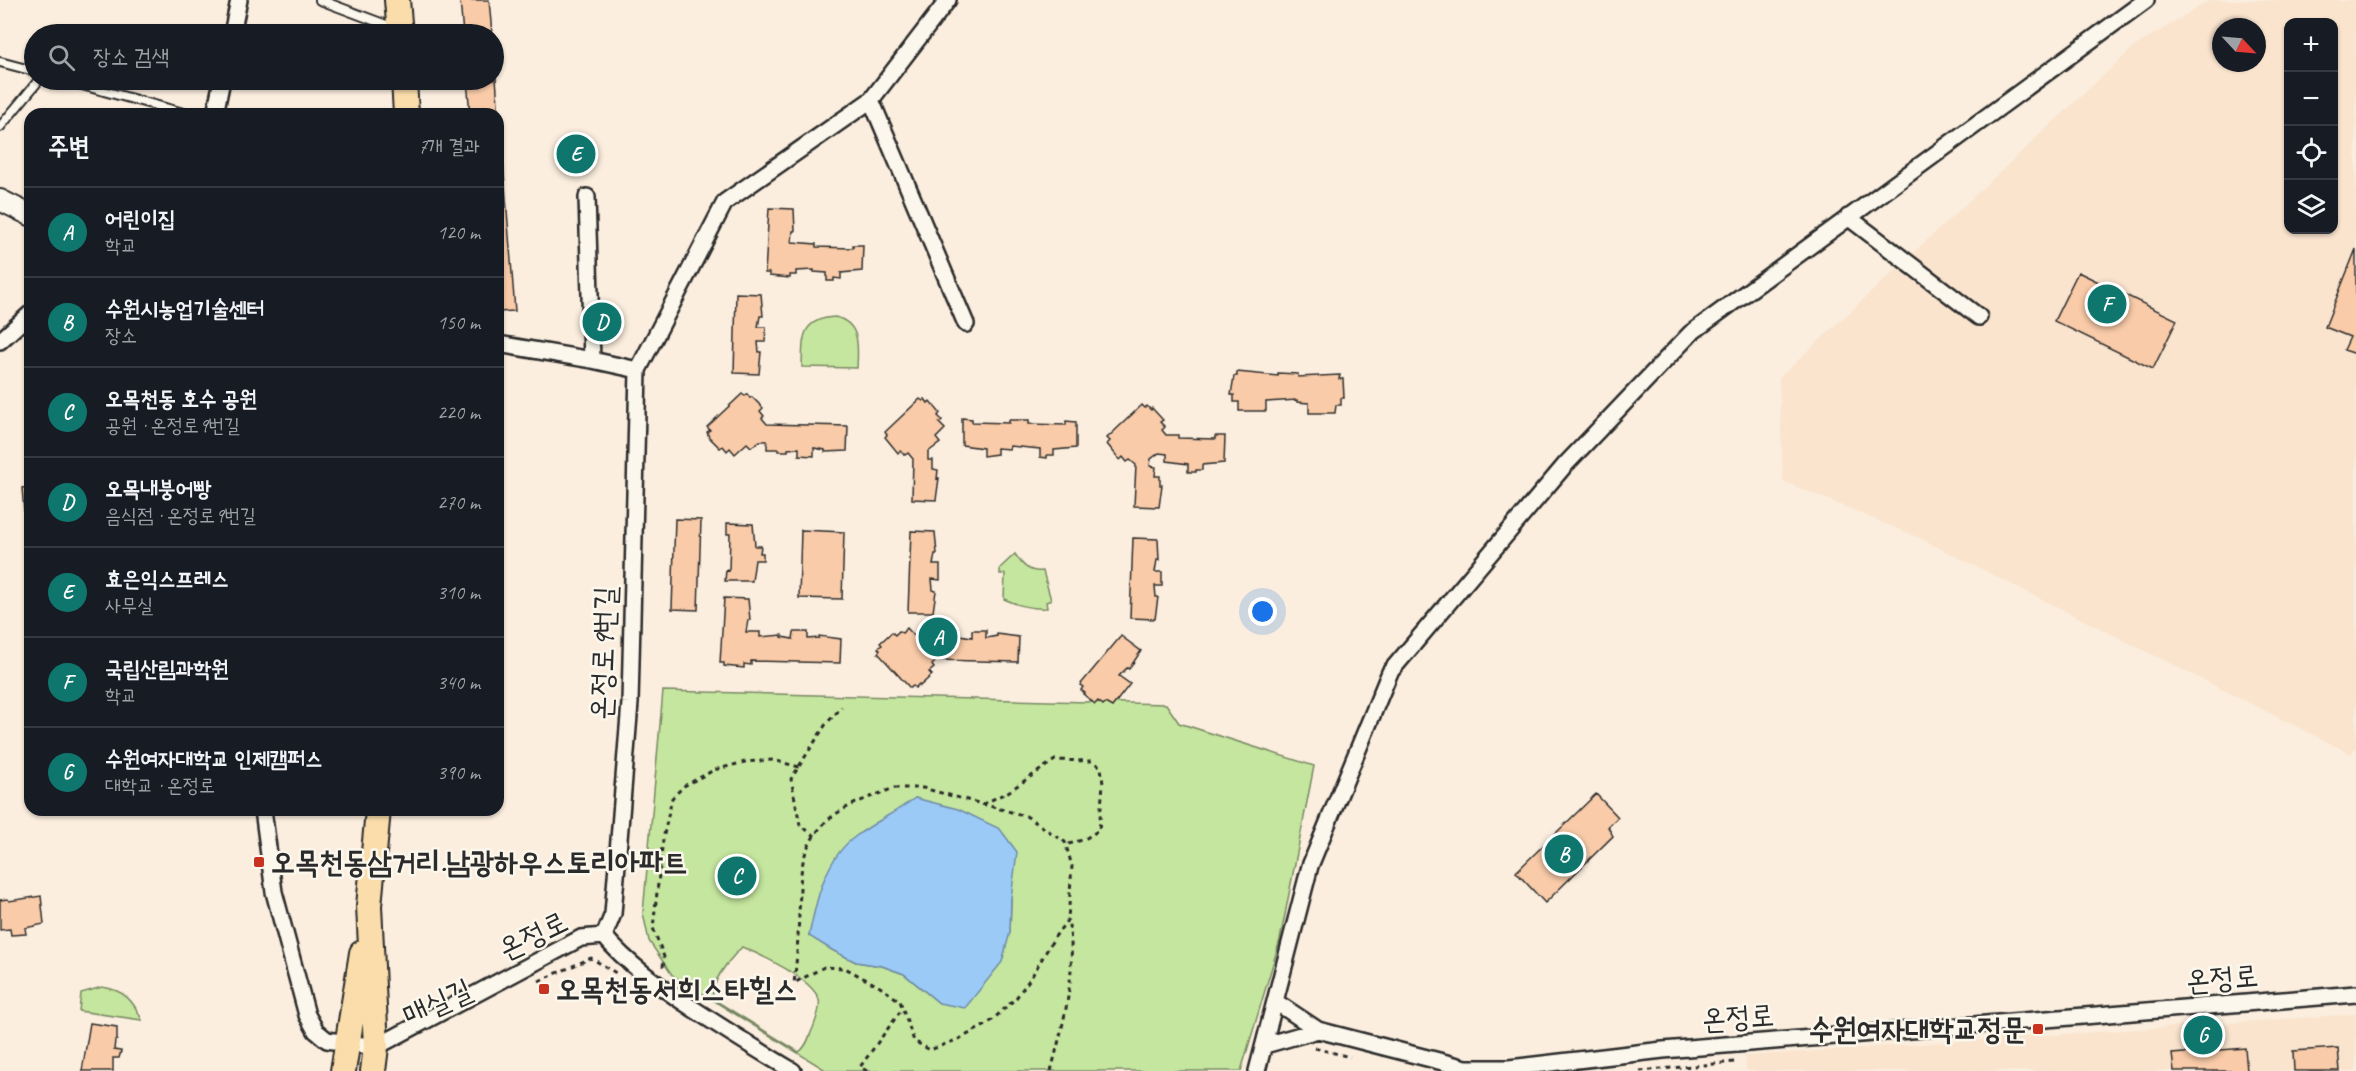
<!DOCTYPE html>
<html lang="ko">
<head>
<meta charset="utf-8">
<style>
  :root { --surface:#171b24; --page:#20242c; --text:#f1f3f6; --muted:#9ea1a6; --line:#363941; --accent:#0f766e }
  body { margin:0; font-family:Caveat,"Poor Story",sans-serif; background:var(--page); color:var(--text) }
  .controls { position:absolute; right:18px; top:18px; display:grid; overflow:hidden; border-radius:12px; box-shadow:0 2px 4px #0004 }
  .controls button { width:54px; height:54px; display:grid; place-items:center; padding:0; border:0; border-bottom:2px solid var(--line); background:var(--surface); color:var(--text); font:30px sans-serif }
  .compass { position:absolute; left:2212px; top:18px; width:54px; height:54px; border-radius:50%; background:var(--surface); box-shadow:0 2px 4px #0004; rotate:116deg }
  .you { position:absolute; left:1263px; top:612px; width:21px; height:21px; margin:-15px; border:4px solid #fff; border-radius:50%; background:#1a73e8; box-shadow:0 0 0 9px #1a73e833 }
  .badge { display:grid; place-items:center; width:39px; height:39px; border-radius:50%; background:var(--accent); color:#fff; font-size:20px; font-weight:700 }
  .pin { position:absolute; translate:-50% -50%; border:3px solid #fff; box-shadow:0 2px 6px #0006 }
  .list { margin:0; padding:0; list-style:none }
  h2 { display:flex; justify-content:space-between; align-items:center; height:78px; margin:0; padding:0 24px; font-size:26px }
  h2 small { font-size:20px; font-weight:400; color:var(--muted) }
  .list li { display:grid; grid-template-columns:39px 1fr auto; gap:18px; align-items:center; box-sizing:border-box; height:90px; padding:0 24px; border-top:2px solid var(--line) }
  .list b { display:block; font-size:22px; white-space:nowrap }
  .list p { margin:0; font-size:20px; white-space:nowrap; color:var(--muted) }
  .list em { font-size:20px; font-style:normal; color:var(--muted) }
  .icon { flex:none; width:33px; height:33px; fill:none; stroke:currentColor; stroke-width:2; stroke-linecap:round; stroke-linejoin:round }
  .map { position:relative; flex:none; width:2356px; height:1071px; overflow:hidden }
  .search { position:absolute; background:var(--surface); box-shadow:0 2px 4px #0004; left:24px; top:24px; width:480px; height:66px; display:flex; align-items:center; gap:15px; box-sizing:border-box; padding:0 21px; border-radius:33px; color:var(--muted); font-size:22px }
  .panel { position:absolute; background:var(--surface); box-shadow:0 2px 4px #0004; left:24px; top:108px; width:480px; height:708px; border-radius:18px }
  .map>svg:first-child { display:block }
</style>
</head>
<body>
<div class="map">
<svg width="2356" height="1071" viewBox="0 0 2356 1071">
  <rect width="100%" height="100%" fill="#fbeede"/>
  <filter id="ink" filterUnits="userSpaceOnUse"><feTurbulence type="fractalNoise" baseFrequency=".0167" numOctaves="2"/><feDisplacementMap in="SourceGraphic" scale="12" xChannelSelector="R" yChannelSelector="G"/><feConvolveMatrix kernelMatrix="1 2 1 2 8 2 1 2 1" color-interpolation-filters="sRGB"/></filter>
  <g filter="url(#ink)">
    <path fill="#fae4ce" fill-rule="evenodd" d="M2210 0H2356V747L2351 754 1919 538 1783 481 1779 378 2135 46ZM2288 22H2334V230H2288ZM2221 27H2257V63H2221Z
      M2356 1014V1071H1747L1744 1056Z"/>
    <path fill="#c5e69e" stroke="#788864" stroke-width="1.5" fill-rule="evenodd" d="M835 317C861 323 858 347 857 368L802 367C803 339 800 319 835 317Z
      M1015 554C1022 565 1029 573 1043 571L1051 600 1046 602 1047 608C1031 609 1019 606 1004 599L1005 574H1000V568Z
      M663 691 1166 704 1179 723 1314 766 1280 940 1241 1071H827L672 975 649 941 643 913ZM916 798 1011 898 1010 932 939 1003 904 974 882 966 856 962 832 950 809 935 895 813ZM742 947C761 955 813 979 819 1000 821 1008 816 1020 813 1028 809 1036 807 1047 799 1052L713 999C710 982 730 959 742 947Z
      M102 987C124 990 133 1000 142 1020L79 1011 81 993Z"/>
    <path fill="#9bcaf6" stroke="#6e8aa5" stroke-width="1.5" d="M915 798 958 809 1000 829 1017 852 1011 898 1010 932 1002 962 965 1008 939 1003 904 974 882 966 856 962 832 950 809 936C816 901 825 858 856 836 875 822 896 812 915 798Z"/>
    <path fill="#f9cba8" stroke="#2b2b2b" stroke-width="1.5" d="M460 0H489L492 34H463Z
      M494 52 500 131H498V114H470L467 80H494Z
      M498 148H502L515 311 498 312Z
      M769 208 794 209 795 231H793L792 242 816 244V247L853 248V245H863L862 271 841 273V279L834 278V281H827V273L814 272V270L796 271V275H790V278L769 276V273H765Z
      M2356 249V354L2344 350 2350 337 2325 327Z
      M2078 272 2177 320 2153 369 2054 321Z
      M736 293 761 294 763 316H760L758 327H766L765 342H758L759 352H761L759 374 734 373Z
      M1237 372 1278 376V373L1298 374V377L1340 375 1339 379H1343L1344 398H1341V405H1336L1335 413H1309V403L1297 402V400L1266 402V411H1239V402H1234V395H1231L1234 376H1237Z
      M742 394 745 396 747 394 750 398 752 397 763 408 760 411 764 416 762 418 767 424 848 426 847 451 825 452V450L814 448V456L799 455V448L788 449V451H778V449H767V441H760L751 447 747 443 735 454 730 448 727 451 723 446 720 448 709 437 707 432 710 430 707 427Z
      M920 399 923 401 925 399 928 403 930 401 940 413 938 416 942 420 939 423 945 429 936 438 940 443 928 452V460H933V469L938 470 937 479 939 478 936 500 912 499 913 459 908 453 905 455 900 451 898 453 885 437 887 435 885 432Z
      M1142 405 1145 408 1147 406 1151 410 1152 408 1163 420 1160 422 1165 427 1162 430 1166 435H1178V438L1215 439V436H1225L1224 463 1202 465V470H1196V472H1188V464L1167 461V454L1159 453 1151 459 1150 466 1156 467 1155 476H1160V485H1162L1159 507 1134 506 1136 465 1130 460 1127 462 1123 457 1120 460 1107 444 1110 441 1107 438Z
      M962 418 972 419V422L1009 423V420H1029V424L1066 425V421L1076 422V448L1054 450V455H1047V458L1040 457V449L1010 446 1009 449 997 448V454L983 456V448L962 445Z
      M30 487V577L22 488Z
      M675 519 701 520 698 610 672 609Z
      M727 523 753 524 755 546H761L760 553H763V560H755L752 581H725L726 570 729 571 730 534H727Z
      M801 530 844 532 842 599 799 598Z
      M911 531 935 532 937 554H935L933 565H940V580L932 579 933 590 936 591 933 612H908Z
      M1133 538 1158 539 1159 560H1157L1155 572H1162V586H1155L1156 597H1158L1155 619 1130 618Z
      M724 598 748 599 750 620H748L746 632H760V637L782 635V637L793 639 794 632H808V639L819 638V636L841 639 840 663 751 661V665L744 664V668L724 666V663H720Z
      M907 628 918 640 924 634 931 642 938 643 939 635H949V633H960V635L972 637V630H986V638L997 636V634L1019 637 1018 662 937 660 932 665 934 668 929 672 932 675 920 686 919 684 915 688 913 686 910 688 878 653 880 650 878 648 882 645 880 643 892 632 895 635 899 631 902 633Z
      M1121 636 1141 651 1129 669 1127 668 1119 676 1130 684 1112 707 1105 703 1103 705 1098 701 1095 704 1083 694 1085 693 1081 690 1083 687 1080 685Z
      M1596 794 1618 817 1608 827 1613 836 1545 903 1516 872Z
      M41 896 44 924 25 928 26 934 11 935 10 929 0 930V900L8 899 9 901Z
      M90 1023 117 1027V1040H115L114 1050 121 1051 119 1058H113V1071H82Z
      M2245 1048 2247 1071H2174L2172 1054Z
      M2338 1048 2340 1071H2294L2293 1051Z"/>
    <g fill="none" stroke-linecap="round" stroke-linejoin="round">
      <defs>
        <path id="service" d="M320 0 397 29
          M0 62 34 71
          M64 80 187 114
          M0 127 39 80"/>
        <path id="minor" d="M232 34 239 0
          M871 100 966 324
          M215 114 222 80
          M1848 217 1979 317
          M0 341 30 314
          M498 344 592 360 587 197
          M592 360 638 370 725 202 871 100 948 0
          M263 810 274 892 307 1015 316 1031 327 1040 376 1047 581 938 604 936C628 965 661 987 692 1008 726 1030 759 1051 793 1071
          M604 936 613 914 630 703 638 370
          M1276 1002 1318 1030
          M1265 1045 1318 1030 1466 1068H1509L1663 1050 2356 994
          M1257 1071 1310 866 1390 672 1565 465 1691 333 2146 0"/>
        <path id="tertiary" d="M0 200 30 215"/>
        <path id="primary" d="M397 0 400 34
          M404 80 406 114
          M343 1071 362 953
          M373 1071 376 1047 369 906 378 810"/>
      </defs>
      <use href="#service" stroke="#2b2b2b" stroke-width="12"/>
      <use href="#minor" stroke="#2b2b2b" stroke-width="20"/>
      <use href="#tertiary" stroke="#2b2b2b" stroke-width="24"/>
      <use href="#primary" stroke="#2b2b2b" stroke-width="28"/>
      <path stroke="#2b2b2b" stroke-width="3" stroke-dasharray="4.5 4.5" stroke-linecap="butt" d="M894 788H923L1026 816 1065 842 1072 866 1068 919 1054 938 1032 976 1016 998 988 1024 959 1039 930 1050 914 1041 900 1001 880 987 845 968 824 967 794 983C797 960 798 937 799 914 801 880 797 855 821 827 836 808 871 797 894 788Z
        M983 804 1008 792 1055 760 1092 761 1101 767 1103 784 1099 830 1085 839 1066 845
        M815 836 800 825 791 779 826 724 842 707
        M663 967 664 957 653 928 663 839 672 798 684 786 714 770 745 762 773 760 799 767
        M539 981 591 958 616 973
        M1315 1048 1350 1057
        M867 1071 860 1067 902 1009
        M1051 1071C1064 1021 1078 971 1068 920
        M1640 1071 1735 1062"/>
      <use href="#service" stroke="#fbf7ec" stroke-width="8"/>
      <use href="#minor" stroke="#fbf7ec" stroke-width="15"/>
      <use href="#tertiary" stroke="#fbf7ec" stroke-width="20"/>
      <use href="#primary" stroke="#faddab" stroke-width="24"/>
    </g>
  </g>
  <g fill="#c8321e" stroke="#fbf7ec" stroke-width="2">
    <rect x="253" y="856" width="12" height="12" rx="3"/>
    <rect x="538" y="983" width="12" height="12" rx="3"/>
    <rect x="2032" y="1023" width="12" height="12" rx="3"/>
  </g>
  <g text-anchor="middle" stroke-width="5" stroke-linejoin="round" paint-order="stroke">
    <g font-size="30" fill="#2b2b2b" stroke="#fbf7ec">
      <text transform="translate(603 653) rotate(-88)" y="10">온정로9번길</text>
      <text transform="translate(533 935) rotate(-26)" y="10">온정로</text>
      <text transform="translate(2222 978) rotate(-5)" y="10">온정로</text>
      <text transform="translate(437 1002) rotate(-24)" y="10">매실길</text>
      <text transform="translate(1738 1017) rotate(-4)" y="10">온정로</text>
    </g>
    <g font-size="30" font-weight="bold" fill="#2b2b2b" stroke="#fbf7ec" text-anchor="start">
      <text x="271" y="872">오목천동삼거리.남광하우스토리아파트</text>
      <text x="556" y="999">오목천동서희스타힐스</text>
      <text x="2026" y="1039" text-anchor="end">수원여자대학교정문</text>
    </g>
  </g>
</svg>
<div class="controls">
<button>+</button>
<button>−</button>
<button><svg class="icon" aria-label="locate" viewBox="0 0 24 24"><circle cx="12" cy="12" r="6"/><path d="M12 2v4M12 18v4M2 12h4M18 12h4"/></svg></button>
<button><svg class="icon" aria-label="layers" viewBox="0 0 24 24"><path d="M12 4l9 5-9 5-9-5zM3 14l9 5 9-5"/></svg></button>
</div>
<svg class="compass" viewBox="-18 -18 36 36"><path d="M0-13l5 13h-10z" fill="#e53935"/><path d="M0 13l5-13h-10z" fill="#9ea1a6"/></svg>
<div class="you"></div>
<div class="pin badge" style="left:938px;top:637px">A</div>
<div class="pin badge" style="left:1564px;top:854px">B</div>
<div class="pin badge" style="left:737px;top:876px">C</div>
<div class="pin badge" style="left:602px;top:322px">D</div>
<div class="pin badge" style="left:576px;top:154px">E</div>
<div class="pin badge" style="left:2107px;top:304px">F</div>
<div class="pin badge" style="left:2203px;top:1035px">G</div>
<div class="search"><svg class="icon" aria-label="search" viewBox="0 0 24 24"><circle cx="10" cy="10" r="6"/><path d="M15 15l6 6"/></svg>장소 검색</div>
<section class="panel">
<h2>주변<small>7개 결과</small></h2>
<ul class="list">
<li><span class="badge">A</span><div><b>어린이집</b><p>학교</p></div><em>120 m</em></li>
<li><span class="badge">B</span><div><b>수원시농업기술센터</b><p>장소</p></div><em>150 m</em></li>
<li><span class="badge">C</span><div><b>오목천동 호수 공원</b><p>공원 · 온정로9번길</p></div><em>220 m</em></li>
<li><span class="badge">D</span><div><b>오목내붕어빵</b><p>음식점 · 온정로9번길</p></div><em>270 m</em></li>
<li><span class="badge">E</span><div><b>효은익스프레스</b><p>사무실</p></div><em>310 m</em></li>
<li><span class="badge">F</span><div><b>국립산림과학원</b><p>학교</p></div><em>340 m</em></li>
<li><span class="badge">G</span><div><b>수원여자대학교 인제캠퍼스</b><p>대학교 · 온정로</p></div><em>390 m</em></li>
</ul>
</section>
</div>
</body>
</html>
